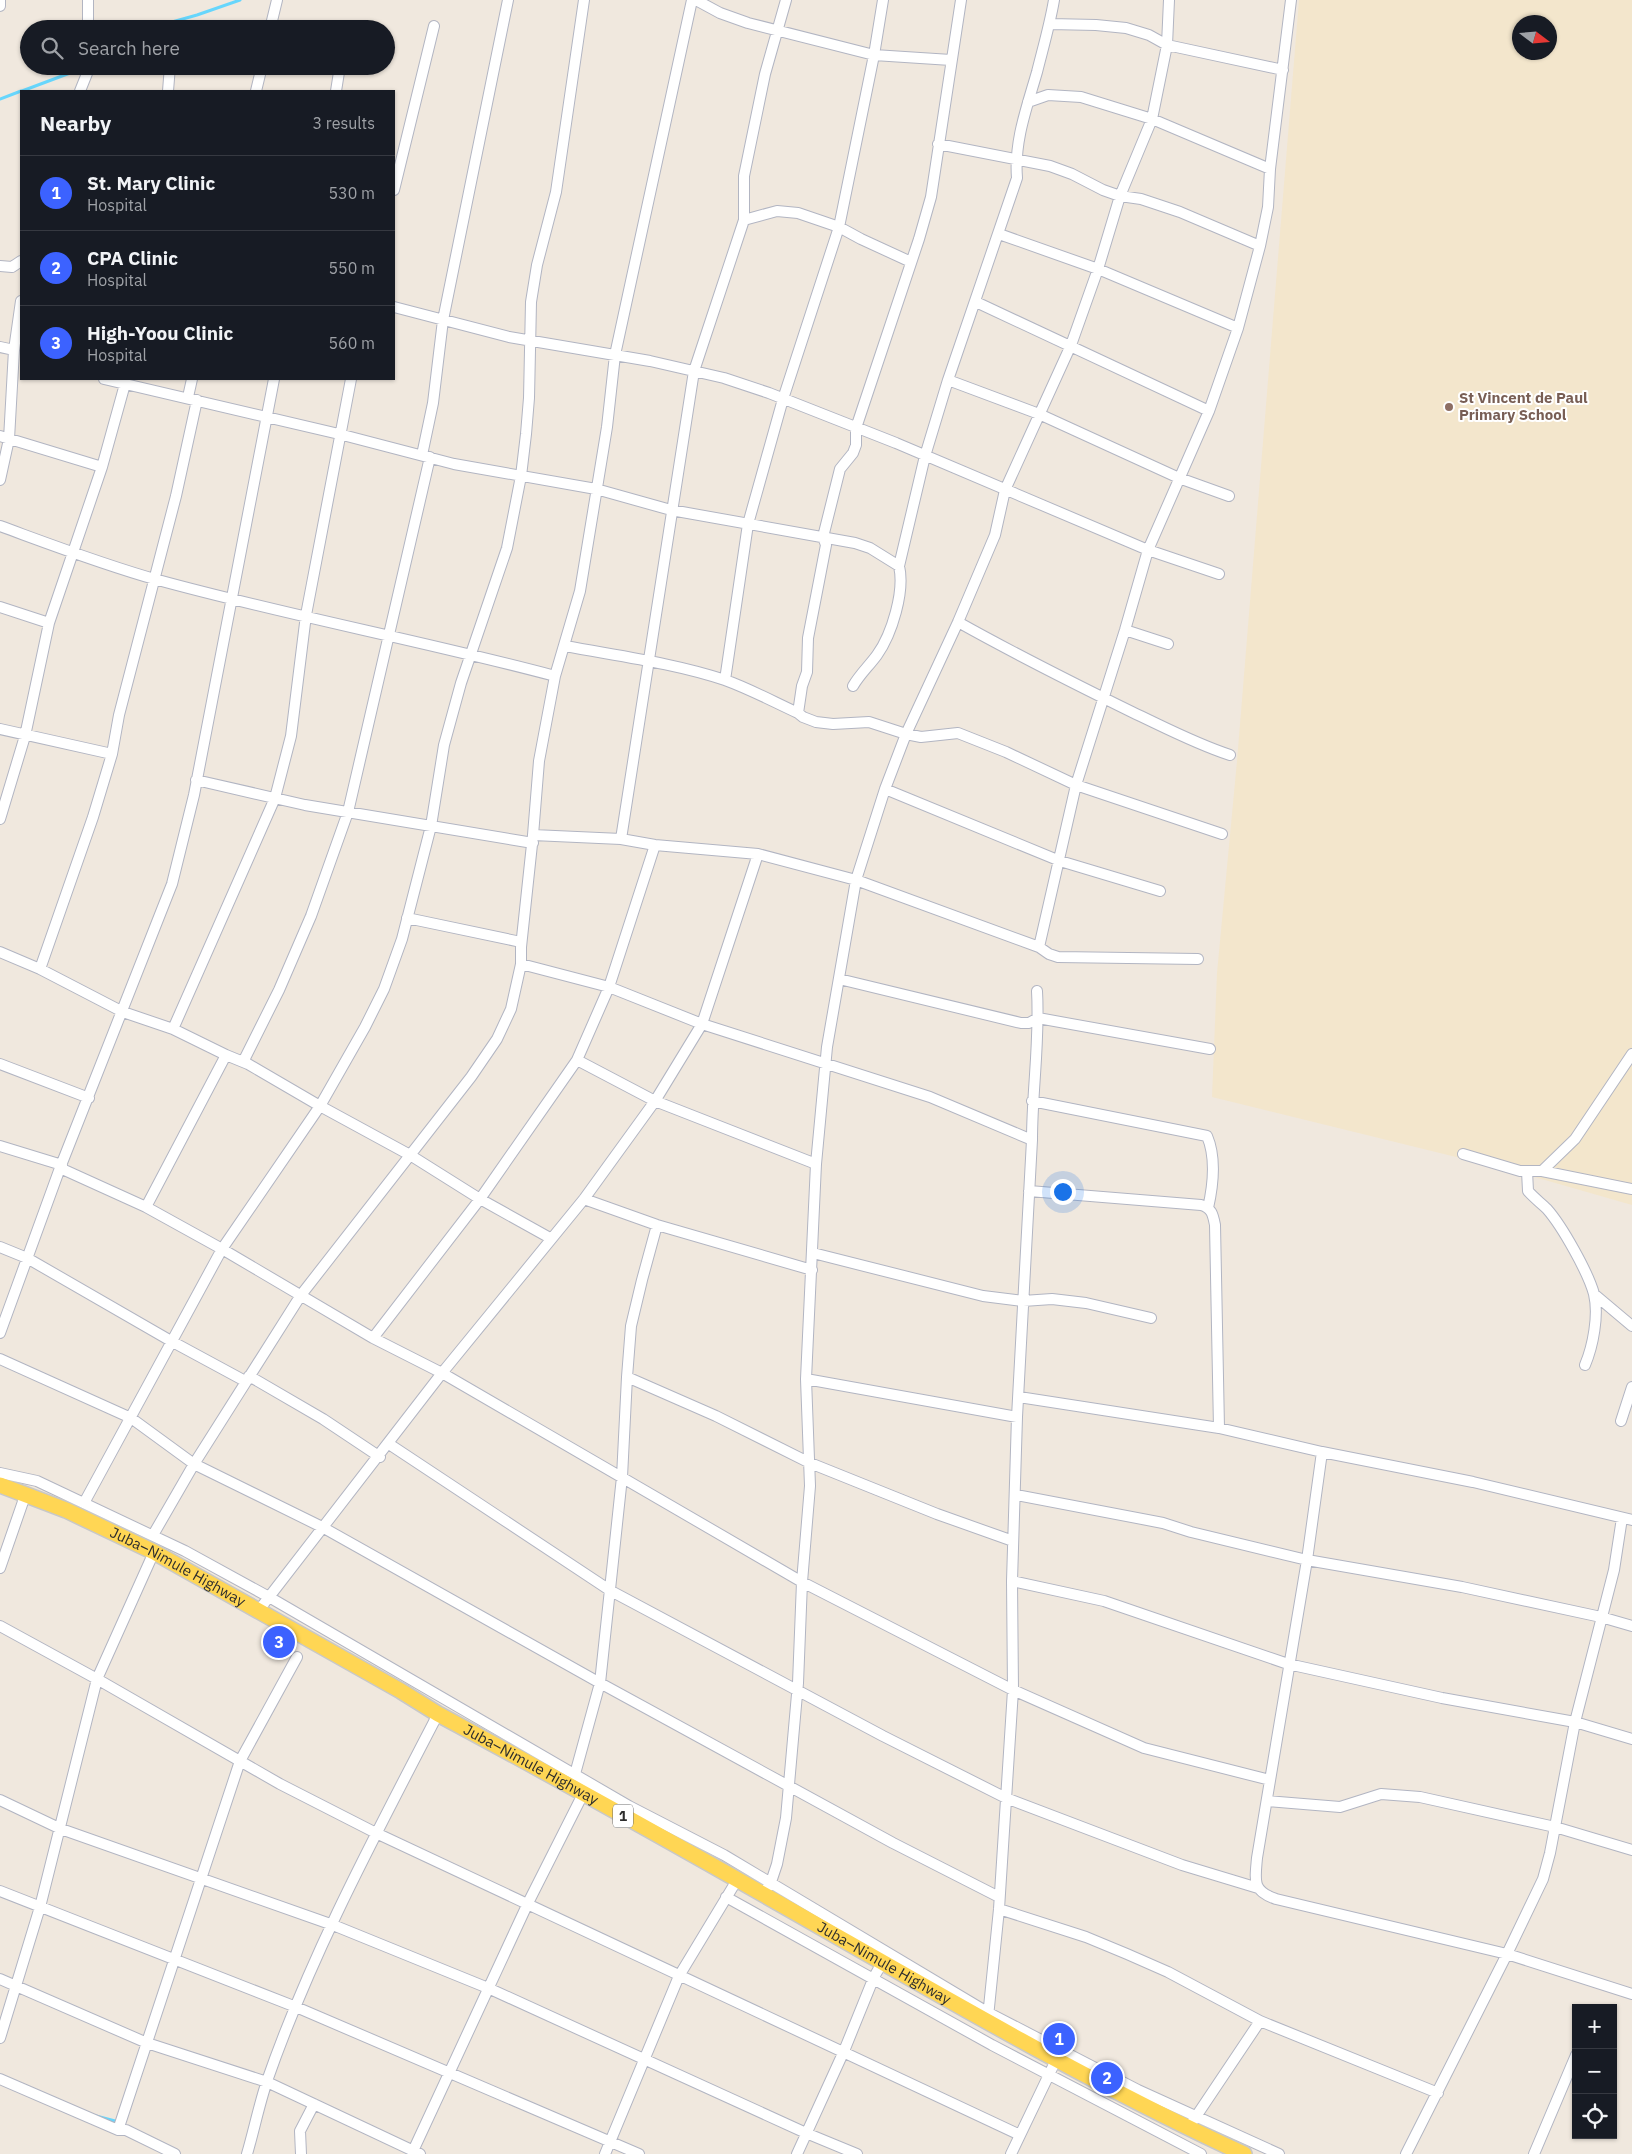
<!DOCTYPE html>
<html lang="en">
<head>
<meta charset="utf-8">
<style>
  :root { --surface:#171b24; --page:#242831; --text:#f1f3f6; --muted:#9ea1a6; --line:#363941; --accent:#3c62ff }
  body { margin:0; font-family:"IBM Plex Sans",sans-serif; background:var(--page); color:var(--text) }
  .controls { position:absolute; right:15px; bottom:15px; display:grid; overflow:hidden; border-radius:0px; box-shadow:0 1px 4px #0004 }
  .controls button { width:45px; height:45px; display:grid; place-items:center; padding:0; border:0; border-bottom:1px solid var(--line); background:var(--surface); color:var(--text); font:25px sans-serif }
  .compass { position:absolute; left:1512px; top:15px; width:45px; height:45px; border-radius:50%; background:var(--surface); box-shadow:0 1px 4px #0004; rotate:106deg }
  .you { position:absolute; left:1062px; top:1191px; width:18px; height:18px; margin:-12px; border:4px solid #fff; border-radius:50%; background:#1a73e8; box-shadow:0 0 0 8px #1a73e833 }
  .badge { display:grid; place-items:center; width:32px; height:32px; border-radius:50%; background:var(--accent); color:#fff; font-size:16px; font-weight:700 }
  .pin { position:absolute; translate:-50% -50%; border:2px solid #fff; box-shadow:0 1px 5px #0006 }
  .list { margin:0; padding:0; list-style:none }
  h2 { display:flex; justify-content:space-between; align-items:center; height:65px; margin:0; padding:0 20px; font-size:21px }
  h2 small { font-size:16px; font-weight:400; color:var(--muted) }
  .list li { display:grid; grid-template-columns:32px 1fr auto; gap:15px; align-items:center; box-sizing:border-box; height:75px; padding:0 20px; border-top:1px solid var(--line) }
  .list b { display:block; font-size:19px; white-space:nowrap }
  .list p { margin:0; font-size:16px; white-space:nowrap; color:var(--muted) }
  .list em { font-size:16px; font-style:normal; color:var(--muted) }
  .icon { flex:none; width:28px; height:28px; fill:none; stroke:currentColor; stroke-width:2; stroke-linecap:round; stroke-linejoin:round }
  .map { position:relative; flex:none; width:1632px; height:2154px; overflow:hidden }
  .search { position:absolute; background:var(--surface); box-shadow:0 1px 4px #0004; left:20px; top:20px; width:375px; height:55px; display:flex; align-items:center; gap:12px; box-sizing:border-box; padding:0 18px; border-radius:28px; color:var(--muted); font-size:19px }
  .panel { position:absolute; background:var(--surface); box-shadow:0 1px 4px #0004; left:20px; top:90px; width:375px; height:290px; border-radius:0px }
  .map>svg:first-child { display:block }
</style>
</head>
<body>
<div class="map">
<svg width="1632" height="2154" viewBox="0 0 1632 2154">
  <rect width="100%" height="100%" fill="#f0e8de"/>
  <path fill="#f3e6cc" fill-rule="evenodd" d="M1299 0H1632V1205L1517 1172 1212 1097 1217 973 1237 761ZM1520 22H1550V52H1520Z"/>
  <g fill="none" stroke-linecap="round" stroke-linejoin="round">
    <path stroke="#67d6fc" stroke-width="3" d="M147 29 197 15 240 0
      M22 91 86 67
      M0 99 21 91
      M96 2116 119 2122"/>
    <defs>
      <path id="minor" d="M88 0V29
        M696 0 720 13 748 23 874 55 951 60
        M0 6V0
        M1050 24 1096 25 1126 28 1149 35 1167 45 1283 70
        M270 29 277 0
        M80 91 90 66
        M168 91 170 66
        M256 91 262 66
        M336 91 340 66
        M1028 102 1048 95 1081 97 1152 119 1270 169
        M938 144 1050 166 1072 174 1103 190 1120 196 1141 199 1180 212 1260 246
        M394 190 434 26
        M744 220 777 211 798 213 839 227 861 239 911 262
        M999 234 1098 269 1238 328
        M0 266 12 267 21 261
        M976 302 1209 411
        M394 307 509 337 650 361 724 378 769 393 896 443 1148 550 1219 574
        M0 347 14 350
        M104 379 339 434 454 464 596 489 671 510 855 543 870 548 899 566C905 591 892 634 877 655 869 666 860 674 853 686
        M948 380 1039 414 1179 478 1229 496
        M188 397 192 379
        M0 436 102 467
        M422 455 433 403 443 320 508 0
        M0 480 9 439 14 350 21 301
        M0 526C52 545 104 565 158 580 289 616 424 641 555 676L539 761 533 835
        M899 566 925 456 948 380 1017 178C1014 141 1027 107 1037 72 1043 48 1050 24 1054 0
        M0 607 49 623
        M958 622C1015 654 1073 683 1132 712 1164 727 1196 744 1230 755
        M1125 630 1168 644
        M565 646C618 656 674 663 725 680 750 689 774 702 798 713L803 717 816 722 833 724 869 722 906 734 921 737 958 733 1006 752 1076 785 1222 834
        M555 676 580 591 607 427 615 355 692 0
        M725 680 748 524 783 399 839 227 874 55 883 0
        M798 713 802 686 807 672 808 638 826 545 823 537 840 469 853 453 856 445V428L919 239 931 197 961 0
        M0 729 112 754
        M196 780 305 805 533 843
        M885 789 1060 861 1160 891
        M0 819 25 736 49 623 102 467 125 384
        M621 839 694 371 744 220V176L765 74 786 0
        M407 918 521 942
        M1039 947 1076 785 1125 630 1148 550 1209 411 1238 328 1260 246 1268 207 1270 169 1291 0
        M0 952 40 969 123 1012 173 1029 226 1055 248 1064 320 1106 410 1155 480 1199 550 1238
        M521 964 609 987 702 1024 930 1097 1032 1140
        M40 969 93 817 112 754 119 715 176 496 197 400
        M839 979 1021 1023H1029L1038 1018 1210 1049
        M173 1029 275 798 291 736 306 615 351 379
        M577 1060 609 987 655 845
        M243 1062 279 990 311 916 348 812 430 457
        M0 1064 89 1098
        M1032 1101 1207 1136C1216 1157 1213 1186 1208 1208
        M0 1146 62 1165
        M1463 1154 1520 1171H1542L1632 1189
        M60 1168 146 1207 222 1249 373 1338 442 1373 802 1582 1013 1690 1144 1748 1270 1780
        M1527 1171 1528 1191C1534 1198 1541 1203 1547 1209 1562 1226 1588 1272 1594 1294 1599 1315 1593 1346 1585 1365
        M1542 1171 1575 1139 1632 1054
        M1029 1191 1201 1205C1212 1208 1213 1215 1215 1225L1219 1428
        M584 1199 657 1225 812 1270
        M146 1207 226 1055
        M0 1247 27 1258 171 1341 245 1381
        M813 1253 983 1296 1023 1301 1052 1299 1086 1303 1151 1318
        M1594 1294 1632 1326
        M0 1333 60 1168 172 884 194 795 274 379
        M373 1338 480 1199 577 1060 655 1101 816 1164
        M0 1359 131 1418 194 1464 322 1527 600 1683 893 1843 999 1897
        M249 1376 323 1419 380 1457
        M627 1377 631 1326 642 1280 657 1225
        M806 1379 1017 1417
        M1019 1397 1219 1428 1322 1452 1473 1482 1632 1520
        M1621 1421 1632 1387
        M389 1444 611 1591 883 1736 1006 1798 1182 1865 1258 1888
        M1322 1452 1307 1560 1257 1858C1255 1881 1252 1891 1276 1899L1507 1954 1632 1994
        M0 1473 37 1481 185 1551 269 1597 629 1806 724 1855 987 2012 1138 2090 1279 2154
        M1016 1495 1163 1523 1191 1532 1307 1560 1462 1587 1601 1617 1632 1626
        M84 1503 222 1249 320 1106 365 1027 384 989 402 939 431 826 444 745 461 683 507 548 521 476 526 434 529 398 531 302 537 265 556 192 584 0
        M153 1535 194 1464 301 1295 471 1077 497 1039 511 1009 521 964V947L533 835 621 839 655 845 758 854 856 880 1039 947 1049 954 1058 957 1198 959
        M0 1568 26 1493
        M1012 1581 1104 1601 1288 1664 1442 1698 1575 1722 1632 1739
        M259 1610 442 1373 584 1199 655 1101 702 1024 758 854
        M0 1626 97 1679 280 1784 376 1833 1020 2135
        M575 1774 600 1683 622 1477 627 1377 716 1416 810 1463 937 1514 1013 1541
        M0 1800 61 1829 333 1925 488 1988 806 2133 857 2154
        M1268 1801 1340 1807 1381 1794 1420 1797 1555 1827 1632 1850
        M0 1891 296 2007 639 2154
        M763 1894 771 1882 777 1864 786 1818 798 1683 802 1582 810 1486 806 1379 816 1164 827 1047 856 880 885 789 906 734 958 622 995 535 1005 490 1071 345 1098 269 1120 196 1152 119 1167 45 1169 0
        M726 1897 992 2045 1201 2154
        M999 1909 1086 1937 1127 1954 1168 1972 1260 2021 1438 2093
        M0 1979 147 2043 267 2082 420 2154
        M988 2017 999 1909 1013 1690 1012 1581 1017 1417 1032 1140C1032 1090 1040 1041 1037 991
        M0 2038 40 1907 97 1679 154 1552
        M0 2079 118 2130H126L175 2154
        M1193 2121 1260 2021
        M118 2130 240 1761 297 1657
        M413 2151 528 1903 583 1794
        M247 2154C254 2130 259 2105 267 2081 311 1954 377 1832 438 1714
        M301 2154 300 2131 314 2104
        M605 2154 679 1976 737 1880
        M797 2154 844 2051 874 1977 882 1963
        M1011 2154 1056 2060
        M1406 2154 1507 1954 1543 1879 1550 1853 1575 1722 1614 1570 1622 1518
        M1534 2154 1576 2055"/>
      <g id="primary">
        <path id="s1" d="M0 1485 66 1510 154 1552 401 1691 438 1714C546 1772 654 1832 761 1893 920 1983 1077 2077 1244 2154"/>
      </g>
    </defs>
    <use href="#minor" stroke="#b2b5c2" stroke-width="12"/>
    <use href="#primary" stroke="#c8c8c8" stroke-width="18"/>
    <use href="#minor" stroke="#fff" stroke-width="10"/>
    <use href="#primary" stroke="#ffd654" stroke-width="15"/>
  </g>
  <circle fill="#8d6e63" stroke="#fff" stroke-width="2" cx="1449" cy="407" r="5"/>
  <g text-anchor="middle" stroke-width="4" stroke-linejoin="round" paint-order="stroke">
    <rect fill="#fff" stroke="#6c6c6c" stroke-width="1" x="613" y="1804.5" width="20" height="23" rx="4"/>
    <g font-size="14" font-weight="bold" fill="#2d2d2d">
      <text x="623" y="1821">1</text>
    </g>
    <g font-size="15" font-weight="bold" fill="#785e54" stroke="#fff" text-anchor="start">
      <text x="1459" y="403">St Vincent de Paul<tspan x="1459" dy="17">Primary School</tspan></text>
    </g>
    <g font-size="15" fill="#2d2d2d" stroke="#fff">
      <text dy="5" stroke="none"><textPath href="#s1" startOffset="196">Juba–Nimule Highway</textPath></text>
      <text dy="5" stroke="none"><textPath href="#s1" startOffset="601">Juba–Nimule Highway</textPath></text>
      <text dy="5" stroke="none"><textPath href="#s1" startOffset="1006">Juba–Nimule Highway</textPath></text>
    </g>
  </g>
</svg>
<div class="controls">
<button>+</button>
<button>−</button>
<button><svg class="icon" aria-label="locate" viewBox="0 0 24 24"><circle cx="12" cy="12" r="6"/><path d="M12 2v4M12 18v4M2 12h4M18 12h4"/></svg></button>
</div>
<svg class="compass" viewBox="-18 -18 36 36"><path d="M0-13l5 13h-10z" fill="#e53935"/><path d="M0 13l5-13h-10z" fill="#9ea1a6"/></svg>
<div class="you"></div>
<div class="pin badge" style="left:1059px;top:2039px">1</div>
<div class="pin badge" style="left:1107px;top:2078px">2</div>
<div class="pin badge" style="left:279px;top:1642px">3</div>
<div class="search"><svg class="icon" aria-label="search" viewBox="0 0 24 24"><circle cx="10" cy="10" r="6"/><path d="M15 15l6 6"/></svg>Search here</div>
<section class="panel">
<h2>Nearby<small>3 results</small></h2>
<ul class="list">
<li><span class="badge">1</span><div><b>St. Mary Clinic</b><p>Hospital</p></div><em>530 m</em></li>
<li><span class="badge">2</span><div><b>CPA Clinic</b><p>Hospital</p></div><em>550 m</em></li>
<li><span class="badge">3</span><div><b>High-Yoou Clinic</b><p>Hospital</p></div><em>560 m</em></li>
</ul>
</section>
</div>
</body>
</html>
